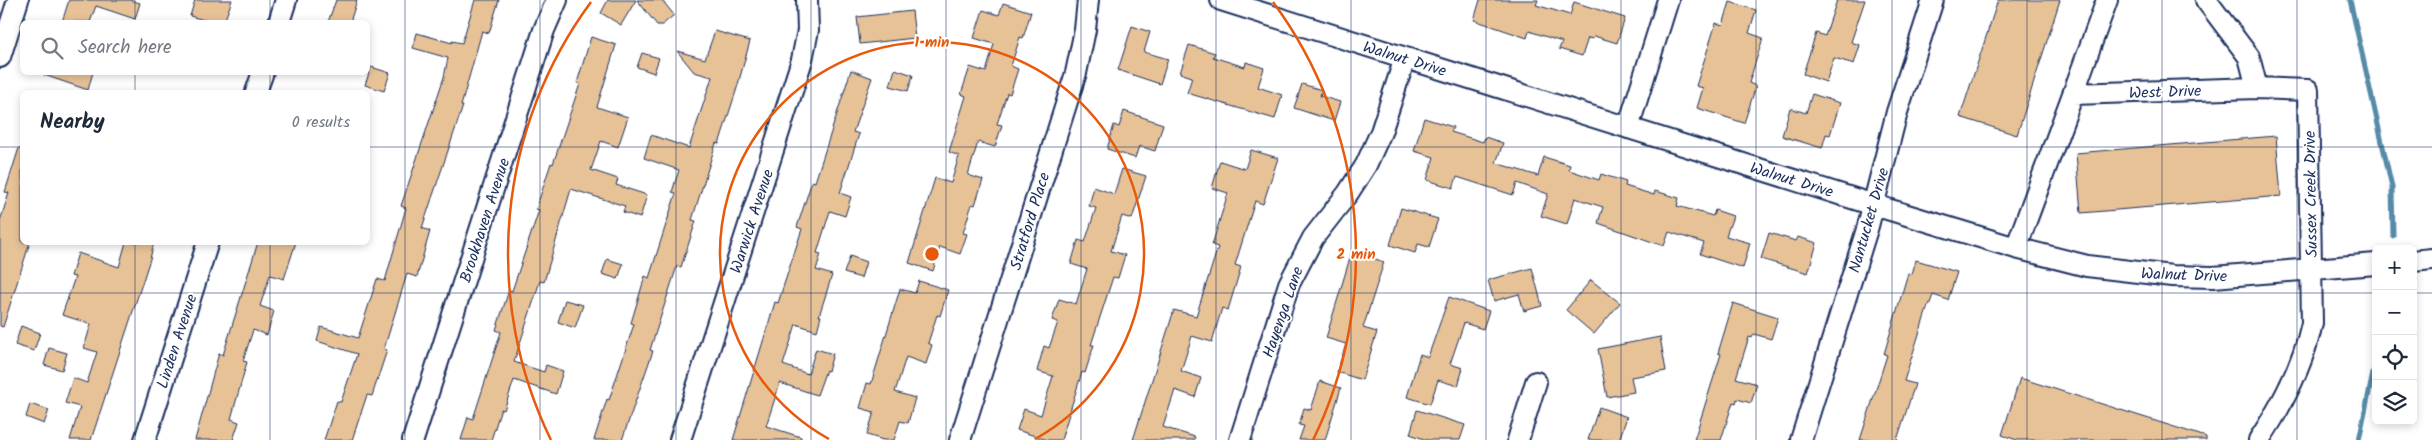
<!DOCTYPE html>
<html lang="en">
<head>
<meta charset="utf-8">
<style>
  :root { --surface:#fff; --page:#f2f2f3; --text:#1f2937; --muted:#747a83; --line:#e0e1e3 }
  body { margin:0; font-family:Kalam,sans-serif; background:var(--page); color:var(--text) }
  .controls { position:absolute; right:15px; bottom:15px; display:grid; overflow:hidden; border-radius:8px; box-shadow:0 2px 8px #0003 }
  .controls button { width:45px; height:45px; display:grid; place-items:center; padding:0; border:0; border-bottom:1px solid var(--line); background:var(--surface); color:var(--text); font:25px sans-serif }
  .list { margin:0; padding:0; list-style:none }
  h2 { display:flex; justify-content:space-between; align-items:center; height:65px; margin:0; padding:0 20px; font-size:21px }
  h2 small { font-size:16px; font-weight:400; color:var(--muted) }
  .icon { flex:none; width:28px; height:28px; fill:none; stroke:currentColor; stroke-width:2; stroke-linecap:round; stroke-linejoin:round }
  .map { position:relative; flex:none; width:2432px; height:440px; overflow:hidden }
  .search { position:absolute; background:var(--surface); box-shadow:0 2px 8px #0003; left:20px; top:20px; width:350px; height:55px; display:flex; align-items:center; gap:12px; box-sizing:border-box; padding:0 18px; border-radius:8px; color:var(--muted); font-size:19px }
  .panel { position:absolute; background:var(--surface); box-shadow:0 2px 8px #0003; left:20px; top:90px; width:350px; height:155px; border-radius:8px }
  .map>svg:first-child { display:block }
</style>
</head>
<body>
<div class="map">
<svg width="2432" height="440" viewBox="0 0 2432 440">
  <rect width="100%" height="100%" fill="#fff"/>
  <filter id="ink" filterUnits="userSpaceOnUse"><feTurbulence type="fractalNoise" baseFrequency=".02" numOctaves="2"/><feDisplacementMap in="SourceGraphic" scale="10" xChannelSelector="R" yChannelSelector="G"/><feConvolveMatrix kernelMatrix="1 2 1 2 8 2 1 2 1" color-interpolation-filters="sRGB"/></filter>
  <g filter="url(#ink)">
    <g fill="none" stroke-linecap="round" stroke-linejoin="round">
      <path stroke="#558ba8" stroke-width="5" d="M2350 0 2392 187 2393 236
        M2359 440 2376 359"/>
    </g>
    <path fill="#e7c297" stroke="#1b2f5e" d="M69 0H130L140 3 135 19 96 6 90 22H62Z
      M195 0H232L224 22H211L190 16Z
      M336 0H357L350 22H328Z
      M475 0H499L489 33 482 31 461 106H463L422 228 430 231 417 277 407 274 384 349 387 350 372 396 367 395 352 440H324L337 401 341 402 357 354 317 341 321 327 358 338 377 279 385 281 406 208 401 206 444 77 448 58 413 48 417 33 452 43V41L462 43Z
      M608 0H636L621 25 601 13Z
      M637 0H662L674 15 662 25H657Z
      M1480 0H1538L1536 5 1570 15 1574 2 1625 18 1617 43 1594 36 1593 39 1588 38 1582 56 1559 49 1562 42 1529 31 1527 38 1474 20Z
      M1837 0H1865L1851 42 1860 45 1854 64 1834 58 1826 82 1803 74 1816 33 1825 36Z
      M1998 0H2060L2017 135 1960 117Z
      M1730 2 1756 10 1749 33 1763 38 1749 83 1756 86 1744 123 1697 108 1703 88 1696 86 1716 23 1723 25Z
      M1003 3 1031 12 1023 38 1020 37 1011 66 1018 69 1010 94 1007 93 997 124 1002 125 995 147 978 142 968 175 983 180 975 205 972 204 963 233 967 234 960 254 940 247 933 271 909 263 935 178 951 183 959 156 949 152 966 96 961 94 970 67 986 72 994 44 974 38 983 10 999 15Z
      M912 11 915 38 860 44 857 17Z
      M1132 26 1150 32 1144 52 1168 59 1160 84 1118 70Z
      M715 31 750 41 737 88 719 144 716 143 692 220 696 221 681 267 677 266 650 350 653 351 622 440H594L607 399 609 400 634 324 631 323 645 276 649 278 676 193 672 192 679 170 644 158 651 135 689 148 712 77 694 72 677 51 705 59Z
      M591 37 616 45 597 107 628 117 618 147 601 141 591 170 618 179 616 185 647 195 640 218 623 212 625 206 571 189 544 282 540 281 514 362 544 372 546 365 563 371 556 394 514 380 504 410 501 409 491 440H461L468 417 473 419 501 332 496 330 509 290 512 291 539 210 536 209 551 163 553 164 580 84 577 83Z
      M1189 45 1215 53 1213 57 1245 67 1246 62 1264 68 1258 87 1282 95 1275 119 1187 93 1192 77 1180 73Z
      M642 53 659 58 654 73 637 67Z
      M371 67 390 73 384 91 365 85Z
      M895 69 913 75 908 91 890 86Z
      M851 70 872 78 853 132 859 134 840 193 851 197 845 216 830 211 817 253 821 254 816 270 832 275 819 316H821L817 331 796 324 783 365 808 374 816 349 833 354 828 371 826 370 817 395 780 383 766 426 801 437V440H733L775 302 778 303 802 229 797 227 812 181 815 182Z
      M44 72H93L88 90 44 75Z
      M1302 84 1322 90 1320 96 1340 102 1334 121 1294 108Z
      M1812 94 1840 103 1830 135 1826 134 1822 148 1782 136 1790 108 1806 113Z
      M1124 111 1163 124 1155 151 1139 146 1135 158 1107 149 1114 125 1119 127Z
      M1424 118 1453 127 1451 132 1483 142 1485 137 1503 143 1496 163 1538 176 1544 157 1570 165 1569 170 1599 180 1601 174 1626 182 1625 186 1654 195 1655 191 1679 198 1677 206 1713 216 1715 210 1733 216 1726 236 1750 243 1743 268 1700 254 1704 243 1669 232 1664 246 1598 223 1603 207 1575 198 1567 224 1541 216 1548 194 1517 183 1513 195 1457 177 1453 188 1427 180 1434 157 1414 151Z
      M2276 136 2281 196 2081 213 2076 153Z
      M19 148 22 149V242H30L3 327 0 326V221L9 193 5 192Z
      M1251 150 1278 158 1263 204 1255 201 1235 265 1241 267 1228 310 1222 308 1212 342 1192 336 1181 371 1201 378 1195 397 1175 390 1163 427 1195 437 1194 440H1133L1174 310 1196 316 1218 247 1212 245 1228 193 1212 188 1220 161 1245 169Z
      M1122 169 1146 176 1132 219 1122 216 1111 251 1125 255 1118 278 1113 277 1091 345H1094L1085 373 1082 372 1061 440H1047L1017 430 1024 409 1041 415 1053 376 1037 371 1044 346 1049 348 1058 322 1052 320 1059 299 1076 304 1087 269 1071 264 1078 240 1085 242 1096 208 1089 206 1094 187 1114 194Z
      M1401 208 1438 219 1429 247 1418 244 1415 253 1390 245Z
      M1769 233 1796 241 1798 237 1817 243 1808 273 1761 259Z
      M126 242H154L150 259 91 440H70L80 407 65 403 73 378 87 383 97 352 84 348 91 324 62 315 75 277 71 276 78 253 119 267Z
      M258 242H296L284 279 270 275 260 306 274 311 267 335 253 330 243 361 247 362 231 419 239 422 233 440H195L219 353 223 355Z
      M1352 251 1384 262 1363 328 1377 332 1362 380 1337 372 1346 344 1326 338Z
      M850 256 866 262 861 278 844 273Z
      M607 259 623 264 618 279 602 274Z
      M1916 260 1957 272 1948 300 1933 295 1929 306H1928L1904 381 1915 384 1897 440H1860L1887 355 1884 354 1908 273 1912 274Z
      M1532 268 1542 306 1524 311 1519 294 1494 301 1488 280Z
      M1591 280 1620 303 1594 334 1566 310Z
      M919 281 948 290 940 316 937 315 928 343 932 345 926 364 906 357 895 392 915 398 908 423 900 421 894 440H883L867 435 874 412 860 408 867 383 871 384 900 289 915 293Z
      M1449 297 1489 311 1483 329 1464 323 1450 364 1463 368 1458 386 1438 380 1430 404 1407 397 1420 354 1428 357Z
      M565 300 583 305 575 328 558 322Z
      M1733 303 1778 317 1771 339 1754 334 1752 338 1749 337 1736 378 1757 384 1751 403 1737 399 1736 403 1733 402 1721 440H1694L1721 354 1718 353Z
      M21 326 40 333 34 351 15 345Z
      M1660 337 1666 371 1631 377 1634 392 1607 397 1598 349Z
      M49 348 67 353 62 370 44 365Z
      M2020 378 2206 437V440H2017L2002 435Z
      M1320 381 1341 388 1325 440H1299L1304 426 1299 425 1304 408 1311 410Z
      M30 404 49 410 44 424 26 417Z
      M1599 407 1627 417 1619 440H1588Z
      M1417 410 1465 425 1460 440H1427L1410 434Z"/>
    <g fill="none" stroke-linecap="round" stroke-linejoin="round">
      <defs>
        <path id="minor" d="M1221 0 1874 205 2016 248 2087 266 2172 276 2213 277 2376 264
          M2107 0 2073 94 2257 88 2308 90 2312 323C2303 365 2283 404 2259 440
          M2206 0 2249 57 2257 88
          M279 22 286 0
          M0 57 18 0
          M256 92 263 72
          M1628 128 1668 0
          M2016 248 2073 94
          M2413 261 2432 259
          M145 440 208 242
          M413 440 544 30 557 0
          M680 440 802 60 808 30 807 0
          M960 440 1076 73 1085 30 1088 0
          M1240 440 1289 284 1313 238 1348 193 1366 165 1381 132 1405 58
          M1518 440 1536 382
          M1801 440 1868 226 1897 112 1933 0"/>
      </defs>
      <use href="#minor" stroke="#1b2f5e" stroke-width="24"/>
      <use href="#minor" stroke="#fff" stroke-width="20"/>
    </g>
  </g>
  <path fill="none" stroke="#1b2f5e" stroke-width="1" stroke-opacity="0.55" d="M135 0V22M270 0V22M405 0V440M540 0V440M676 0V440M811 0V440M946 0V440M1081 0V440M1216 0V440M1351 0V440M1486 0V440M1621 0V440M1756 0V440M1892 0V440M2027 0V440M2162 0V440M2297 0V440M135 72V92M270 72V92M0 147H22M368 147H2432M135 242V440M270 242V440M0 293H2376M2413 293H2432"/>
  <g fill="none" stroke="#e8590c" stroke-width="2.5">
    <path d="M829 439A212 212 0 1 1 1035 439"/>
    <path d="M551 440A424 424 0 0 1 591 2M1273 2A424 424 0 0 1 1313 440"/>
  </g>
  <g text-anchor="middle" stroke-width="4" stroke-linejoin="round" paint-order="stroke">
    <g font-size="16" fill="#1b2f5e" stroke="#fff">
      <text transform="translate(1405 58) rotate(17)" y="6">Walnut Drive</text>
      <text transform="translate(2165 91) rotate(-2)" y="6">West Drive</text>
      <text transform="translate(1792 179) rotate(17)" y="6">Walnut Drive</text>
      <text transform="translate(2310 194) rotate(-91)" y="6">Sussex Creek Drive</text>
      <text transform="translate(484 220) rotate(-72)" y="6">Brookhaven Avenue</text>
      <text transform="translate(1868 220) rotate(-74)" y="6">Nantucket Drive</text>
      <text transform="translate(751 221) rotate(-72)" y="6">Warwick Avenue</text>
      <text transform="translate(1029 221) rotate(-73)" y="6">Stratford Place</text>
      <text transform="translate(2184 274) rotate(2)" y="6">Walnut Drive</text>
      <text transform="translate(1282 312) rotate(-71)" y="6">Hayenga Lane</text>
      <text transform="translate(176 341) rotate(-72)" y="6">Linden Avenue</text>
    </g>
  </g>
  <circle cx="932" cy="254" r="8" fill="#e8590c" stroke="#fff" stroke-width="2.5"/>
  <g font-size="15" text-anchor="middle" font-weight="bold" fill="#e8590c" stroke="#fff" stroke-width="4" stroke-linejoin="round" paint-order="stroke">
    <text x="932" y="47">1 min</text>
    <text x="1356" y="259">2 min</text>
  </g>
</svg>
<div class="controls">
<button>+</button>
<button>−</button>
<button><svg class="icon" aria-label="locate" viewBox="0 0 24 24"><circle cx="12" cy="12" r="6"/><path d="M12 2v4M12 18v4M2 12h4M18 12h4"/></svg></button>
<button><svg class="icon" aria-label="layers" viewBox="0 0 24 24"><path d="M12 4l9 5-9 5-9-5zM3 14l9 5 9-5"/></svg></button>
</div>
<div class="search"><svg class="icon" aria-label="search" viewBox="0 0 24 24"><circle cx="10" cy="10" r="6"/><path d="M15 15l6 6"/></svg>Search here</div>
<section class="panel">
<h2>Nearby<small>0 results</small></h2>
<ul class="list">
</ul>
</section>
</div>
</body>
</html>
